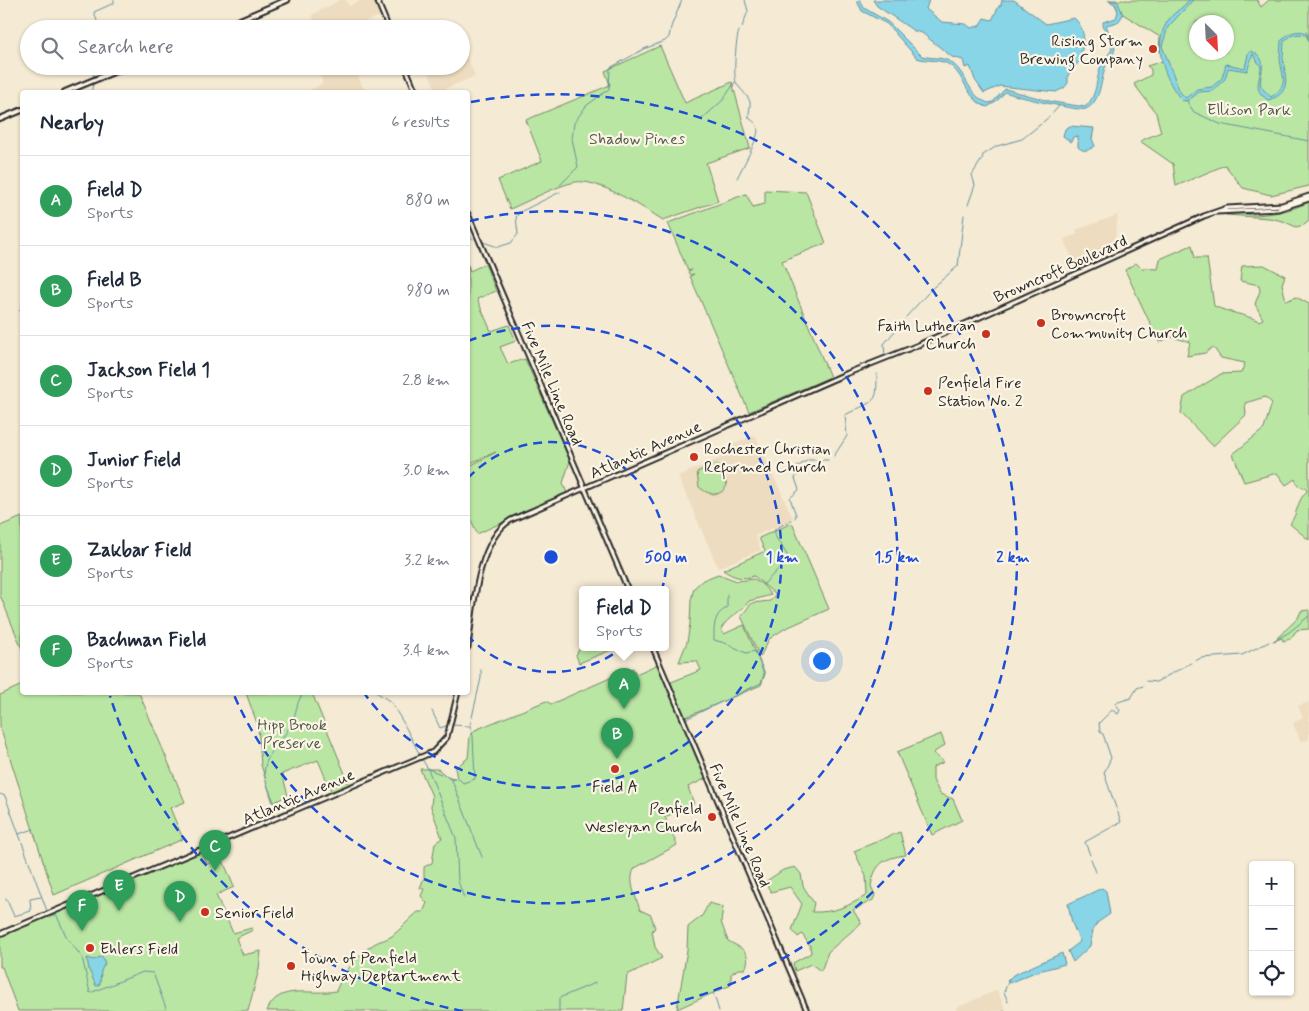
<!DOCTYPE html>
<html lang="en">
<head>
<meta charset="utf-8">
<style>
  :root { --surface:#fff; --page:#f2f2f3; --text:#1f2937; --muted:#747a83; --line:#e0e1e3; --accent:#111827 }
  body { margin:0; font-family:Mynerve,sans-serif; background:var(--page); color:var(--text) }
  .controls { position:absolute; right:15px; bottom:15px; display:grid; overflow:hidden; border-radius:5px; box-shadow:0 1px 4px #0004 }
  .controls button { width:45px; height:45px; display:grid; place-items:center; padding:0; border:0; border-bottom:1px solid var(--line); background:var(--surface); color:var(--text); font:25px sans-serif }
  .compass { position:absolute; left:1189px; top:15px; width:45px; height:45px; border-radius:50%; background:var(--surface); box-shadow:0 1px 4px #0004; rotate:156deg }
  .you { position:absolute; left:821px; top:660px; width:18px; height:18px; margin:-12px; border:4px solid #fff; border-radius:50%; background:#1a73e8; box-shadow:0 0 0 8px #1a73e833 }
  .badge { display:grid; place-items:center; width:32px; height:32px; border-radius:50%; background:var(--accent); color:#fff; font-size:16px; font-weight:700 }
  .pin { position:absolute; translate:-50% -41px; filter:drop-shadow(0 1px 2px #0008) }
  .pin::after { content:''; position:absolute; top:26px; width:18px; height:15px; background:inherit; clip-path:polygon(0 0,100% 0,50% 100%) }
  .popup { position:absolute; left:579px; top:586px; width:90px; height:65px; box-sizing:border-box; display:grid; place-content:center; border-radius:5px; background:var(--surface); filter:drop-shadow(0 1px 4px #0005); font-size:16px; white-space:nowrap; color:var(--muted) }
  .popup b { font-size:19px; color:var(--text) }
  .popup::after { content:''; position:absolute; left:50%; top:100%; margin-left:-10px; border:10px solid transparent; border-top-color:var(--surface) }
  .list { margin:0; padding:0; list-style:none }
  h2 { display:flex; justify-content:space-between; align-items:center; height:65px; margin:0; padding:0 20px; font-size:21px }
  h2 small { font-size:16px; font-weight:400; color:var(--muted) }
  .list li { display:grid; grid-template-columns:32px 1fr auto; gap:15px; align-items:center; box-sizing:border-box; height:90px; padding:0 20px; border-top:1px solid var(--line) }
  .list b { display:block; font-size:19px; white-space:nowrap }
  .list p { margin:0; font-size:16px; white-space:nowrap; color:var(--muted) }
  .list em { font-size:16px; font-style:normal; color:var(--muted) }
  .icon { flex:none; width:28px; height:28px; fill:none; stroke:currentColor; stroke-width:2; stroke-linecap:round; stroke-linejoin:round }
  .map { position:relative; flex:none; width:1309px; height:1011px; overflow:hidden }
  .search { position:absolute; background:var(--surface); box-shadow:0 1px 4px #0004; left:20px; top:20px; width:450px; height:55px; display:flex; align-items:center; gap:12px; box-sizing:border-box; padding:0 18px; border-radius:28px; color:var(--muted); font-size:19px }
  .panel { position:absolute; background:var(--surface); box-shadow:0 1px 4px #0004; left:20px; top:90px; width:450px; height:605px; border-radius:5px }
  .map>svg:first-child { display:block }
</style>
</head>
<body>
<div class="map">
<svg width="1309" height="1011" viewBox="0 0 1309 1011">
  <rect width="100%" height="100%" fill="#f5ead4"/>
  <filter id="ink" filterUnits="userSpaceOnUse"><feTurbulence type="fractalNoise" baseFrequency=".02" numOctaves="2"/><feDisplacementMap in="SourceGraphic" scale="10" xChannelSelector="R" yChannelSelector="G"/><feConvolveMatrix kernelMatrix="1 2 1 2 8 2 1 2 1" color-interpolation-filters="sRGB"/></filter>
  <g filter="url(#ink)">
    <path fill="#eddcbf" d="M340 0H346L349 6 362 0H376L382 15 347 29H317L312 15Z
      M461 43 475 76 437 92 426 66H461Z
      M316 66H331L335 75 357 74 365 92H307L323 83Z
      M1118 215 1114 244 1093 253 1097 263 1077 272 1064 239 1077 234 1076 230Z
      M755 435 793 519 755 536 761 550 718 568 678 476 721 458 718 451Z
      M1309 702V739L1301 742 1293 723 1303 718 1298 706Z
      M997 990 1006 1011H957L956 1008Z"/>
    <path fill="#bae6a3" stroke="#728867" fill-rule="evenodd" d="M1108 0H1257L1261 7 1269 0H1309V186L1271 195 1243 188 1225 165 1176 186 1173 164 1140 141 1161 132 1156 113 1134 84 1151 75V69L1147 66 1163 61 1159 48 1160 37 1118 11 1114 2ZM1196 22H1226V52H1196Z
      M660 46 685 103 732 82 750 148 706 163 718 201 663 220C644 208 597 178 575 182 553 187 531 200 510 209L498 180 542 161 526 120 610 85 605 71Z
      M765 190 806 192 826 243 782 261 830 377 749 412 690 276 694 274 690 275 688 272 692 270 688 271 668 223 746 194 753 207 765 204Z
      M1309 202V221L1304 225 1296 227 1283 221 1269 218 1226 215C1237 209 1246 216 1257 215 1277 213 1290 211 1309 202Z
      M1192 245 1195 258H1207L1214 306C1229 313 1244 314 1259 321L1263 319 1255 304 1260 291 1259 285 1240 281 1242 266 1264 265 1285 276 1282 284 1286 301 1296 297 1309 304V540L1290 524C1298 513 1297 500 1307 491L1306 488 1298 486 1295 479 1286 485 1277 473 1244 482 1233 454 1264 429 1272 403 1265 397 1245 403 1246 415 1213 446 1181 413 1184 397 1221 374 1241 373 1245 363 1221 358 1213 347 1205 353 1187 356 1190 342 1172 337 1159 342 1125 270 1136 263 1141 268 1158 269 1160 259Z
      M485 264 496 291 477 299 491 331 509 325 516 341 500 347 508 364 525 359 570 461 563 483 567 493 477 534 468 512V467L496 452 468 464V265L470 271Z
      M716 464 720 466 727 485C721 498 708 495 699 487L697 472Z
      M22 517V649L0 595V526Z
      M792 523 829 609 784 629 769 639 760 657 741 616 752 603 770 601 776 595 754 576C742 580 733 577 723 570L765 551 759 538Z
      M718 574 737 581 754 579 763 585 771 595 749 601C740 614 729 615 721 629L724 634 744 625 765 674 761 685 684 718 669 683 701 670 697 661 679 662 687 642 690 624 691 600 694 588 703 580Z
      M1309 610V629L1297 630 1290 639 1283 641 1282 638 1274 641 1298 618 1301 611Z
      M583 642V648H616L579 663 576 655Z
      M658 664 707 778 688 787 694 804 665 817 677 845 635 868C627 880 636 897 640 910L651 915 655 928 652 931 655 947 662 958 627 975 623 1011H267C278 982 312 996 336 991 343 973 357 955 374 944 380 940 387 940 392 936 401 929 409 919 418 912H423L427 903 421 896 424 889 420 888 424 878V867L432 863 435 843 442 838 431 807 432 796 420 769H438L451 780 457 778 455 768 468 758 470 736 475 730 546 701 551 704 633 668 636 674Z
      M22 685V692L139 693 185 802 170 808 183 839 54 895 0 727V695Z
      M246 693H312L350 786 332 793 318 760 282 774 288 795 273 803 261 765 258 726Z
      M941 734 945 745 933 753 944 762 933 767V780L940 794 953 799 962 820 932 835 897 752Z
      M900 832 906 855C884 858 875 863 871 886L875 895 873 900 853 910 861 923 828 952 821 971 811 964 795 971 793 963 811 953 810 946 802 934 798 937 792 930 802 904 790 887 771 892 765 882 783 870 795 867 801 874 803 886 814 903 812 912C834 913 849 906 867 895L866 876 854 851Z
      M202 851 207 864 222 858 234 887 216 895 233 933 252 928 253 930 236 938 243 955 261 951 259 969 248 1011H18L2 967H0V934Z
      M709 903 723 907 721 922 728 941C741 948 753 952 745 969H738L731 974V985L677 1009 687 950 688 927 702 916Z"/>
    <path fill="#88d5e8" stroke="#63919c" d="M860 0 864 8 888 22 922 56C932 59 943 56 952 63 967 74 969 97 988 103L993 102 1005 89 1053 102 1085 107C1099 95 1095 76 1103 61 1106 56 1111 53 1112 48 1113 38 1102 32 1103 22L1116 18 1118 12 1116 5 1108 0 1118 2 1123 15 1118 22 1106 25 1115 48C1114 55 1109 59 1106 65 1101 78 1101 102 1086 109 1081 112 1014 96 1005 92L996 102 987 107C968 101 965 77 951 66 941 58 928 62 917 58L887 24 862 11 857 1Z
      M873 0H929L926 9 942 22 966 24 971 28 979 26 984 18 992 20 999 6 1001 5 1002 0H1014L1046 24 1074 18C1086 29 1085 42 1080 56L1082 58 1068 75V83L1064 88 1056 92 1000 86 984 93 975 80 970 66 965 68 963 60 952 57 922 33 914 31 877 6Z
      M1189 0H1193L1168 27 1162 46 1180 92 1186 98 1197 89 1212 87 1222 78 1226 64 1245 68 1248 54 1251 51C1271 59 1258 74 1261 87L1271 97C1291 84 1281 76 1280 58 1280 52 1281 47 1281 41 1288 33 1297 29 1307 33L1309 41 1306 35 1299 34 1291 36 1284 41C1284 46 1283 52 1283 57 1284 75 1294 93 1268 100 1252 89 1260 82 1261 67L1253 54 1247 71 1228 68 1225 79 1212 91 1199 92 1189 100 1183 101 1179 97C1163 75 1151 42 1170 18 1175 11 1184 8 1189 0Z
      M1070 126 1094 128 1092 139 1095 146C1089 150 1084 153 1078 147V136L1073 137 1071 142 1063 136 1065 129Z
      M1102 888 1106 891 1110 914 1097 923 1093 930 1090 946 1073 962 1068 951 1080 942 1072 923 1068 904Z
      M1062 953 1065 964 1035 972 1009 983 1007 981 1013 975Z
      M102 956 105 963 101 971 100 984 96 986 89 970 87 958 94 960Z"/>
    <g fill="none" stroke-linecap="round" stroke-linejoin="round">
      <path stroke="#63919c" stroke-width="1" d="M97 21 94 12 114 3V0
        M98 25 100 29
        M742 27 748 11 745 0
        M91 66 94 77
        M91 92 93 85
        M1186 100 1194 112 1220 124 1309 141
        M1053 113 1059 106
        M701 120 723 100 735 82
        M1043 122 1049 117
        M737 178C742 168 758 139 758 130 758 124 753 121 749 118 748 113 751 107 750 102 748 95 739 89 736 82 733 76 736 37 739 31
        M560 185 578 167 572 139 574 123 586 106 609 89 610 68 644 49 665 41 669 37 671 27 682 0
        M968 205 975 185 972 175 982 159 983 155 997 146 1022 139 1041 124
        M468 235 473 239
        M483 242 498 247 511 243 518 234 516 217 520 212 560 192
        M929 291 958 266 964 215
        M19 310 22 309
        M906 317 928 293
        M885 356 884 344 904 320
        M857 409C880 399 876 397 877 374
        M834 456 847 436 845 415 855 410
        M795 518 796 515 790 498 799 490 795 478 798 474 797 467 808 460H828
        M763 585 789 558 775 536V529L791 520
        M1273 641 1288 633 1309 616
        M1195 661 1201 658 1242 655 1269 642
        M1146 681 1156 682 1191 663
        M376 692 391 702 404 724
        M432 711 440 728 449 725
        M686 719 761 683 764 674 755 651 746 653 728 644 714 640C714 628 713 614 727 608V595
        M452 725 469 726
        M405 726 420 755
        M422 759 428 769 456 838 458 881 464 898
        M428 769 451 778 459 779 463 783 475 779 473 736 470 726 481 678V670
        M451 778 482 857
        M0 794 5 796 47 911
        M275 804C272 796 267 787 265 778 261 755 282 744 291 724 297 713 296 701 304 692
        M1116 808 1104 773 1111 758 1103 734 1100 732 1099 723 1112 710 1118 714 1120 710 1115 703 1131 698 1137 688 1143 686
        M19 834 34 829
        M1090 855 1085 842 1121 822 1117 810
        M1091 859 1096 872
        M6 898 14 916 31 911 30 899 41 897
        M50 917 56 914 67 938 82 957 90 993 143 972 153 973 167 1011
        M713 993 714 995
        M715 998 719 1011
        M1008 1002 1004 992 1008 982
        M559 1011V998L595 983
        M1004 1011V1010"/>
      <defs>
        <path id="secondary" d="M377 0 389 29
          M405 66 416 92
          M1217 212 1278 209 1309 199
          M468 214 628 590
          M468 647C473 611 477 540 511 520L848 373 916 346 1204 216 1227 208 1282 205 1309 196
          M653 648 807 1011
          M0 934 433 752 447 737 458 692"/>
        <path id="primary" d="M219 29 287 0
          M65 92 128 66
          M0 119 22 110"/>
      </defs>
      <use href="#secondary" stroke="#2b2b2b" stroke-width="7"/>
      <use href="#primary" stroke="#2b2b2b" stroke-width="8"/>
      <use href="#secondary" stroke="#fcf5e5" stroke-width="3"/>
      <use href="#primary" stroke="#fcf5e5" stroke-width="4"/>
    </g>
  </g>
  <g fill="none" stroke="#1d4ed8" stroke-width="2.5" stroke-dasharray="9 6">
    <path d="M468 478A115 115 0 1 1 468 636"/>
    <path d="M468 341A231 231 0 1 1 364 693"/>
    <path d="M470 221A346 346 0 1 1 234 695"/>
    <path d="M463 1011A462 462 0 0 1 110 696M471 102A462 462 0 0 1 639 1011"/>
  </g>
  <g fill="#c8321e" stroke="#fcf5e5" stroke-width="2">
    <circle cx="1153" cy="49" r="5"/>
    <circle cx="1041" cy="323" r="5"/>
    <circle cx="986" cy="334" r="5"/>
    <circle cx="928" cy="391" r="5"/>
    <circle cx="694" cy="457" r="5"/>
    <circle cx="615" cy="769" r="5"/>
    <circle cx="712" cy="817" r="5"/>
    <circle cx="205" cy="912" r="5"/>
    <circle cx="90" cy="948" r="5"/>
    <circle cx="291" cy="966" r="5"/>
  </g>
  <g text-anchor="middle" stroke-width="4.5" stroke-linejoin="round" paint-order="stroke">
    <g font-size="16" fill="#2b2b2b" stroke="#fcf5e5" text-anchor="start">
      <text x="1143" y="46" text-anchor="end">Rising Storm<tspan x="1143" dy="18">Brewing Company</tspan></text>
      <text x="1051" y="320">Browncroft<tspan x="1051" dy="18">Community Church</tspan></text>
      <text x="976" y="331" text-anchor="end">Faith Lutheran<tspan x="976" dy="18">Church</tspan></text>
      <text x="938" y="388">Penfield Fire<tspan x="938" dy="18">Station No. 2</tspan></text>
      <text x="704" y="454">Rochester Christian<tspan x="704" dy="18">Reformed Church</tspan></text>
      <text x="615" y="792" text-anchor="middle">Field A</text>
      <text x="702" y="814" text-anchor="end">Penfield<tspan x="702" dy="18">Wesleyan Church</tspan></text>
      <text x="215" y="918">Senior Field</text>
      <text x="100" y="954">Ehlers Field</text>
      <text x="301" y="963">Town of Penfield<tspan x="301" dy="18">Highway Deptartment</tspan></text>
    </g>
    <g font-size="16" fill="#4f5a49" stroke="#fcf5e5">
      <text x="1249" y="115">Ellison Park</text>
      <text x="637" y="144">Shadow Pines</text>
      <text x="292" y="730">Hipp Brook<tspan x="292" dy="18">Preserve</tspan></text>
    </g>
    <g font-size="16" fill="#2b2b2b" stroke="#fcf5e5">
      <text transform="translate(1060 268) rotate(-24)" y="6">Browncroft Boulevard</text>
      <text transform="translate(553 383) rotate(67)" y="6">Five Mile Line Road</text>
      <text transform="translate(645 449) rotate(-24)" y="6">Atlantic Avenue</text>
      <text transform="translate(298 796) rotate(-23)" y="6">Atlantic Avenue</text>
      <text transform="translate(741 825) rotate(67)" y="6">Five Mile Line Road</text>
    </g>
  </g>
  <circle cx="551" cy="557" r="8" fill="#1d4ed8" stroke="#fcf5e5" stroke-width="2.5"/>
  <g font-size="15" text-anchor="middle" font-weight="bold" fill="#1d4ed8" stroke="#fcf5e5" stroke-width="4.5" stroke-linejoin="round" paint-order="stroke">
    <text x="666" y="562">500 m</text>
    <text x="782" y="562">1 km</text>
    <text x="897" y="562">1.5 km</text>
    <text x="1013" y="562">2 km</text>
  </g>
</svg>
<div class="controls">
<button>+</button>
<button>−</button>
<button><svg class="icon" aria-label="locate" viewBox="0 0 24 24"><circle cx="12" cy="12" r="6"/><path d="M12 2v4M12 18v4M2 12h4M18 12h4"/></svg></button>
</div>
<svg class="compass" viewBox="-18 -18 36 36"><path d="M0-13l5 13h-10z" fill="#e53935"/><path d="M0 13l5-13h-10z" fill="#747a83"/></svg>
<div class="you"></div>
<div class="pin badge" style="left:624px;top:709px;background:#2e9e5b">A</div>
<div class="popup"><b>Field D</b>Sports</div>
<div class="pin badge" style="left:617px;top:759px;background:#2e9e5b">B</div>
<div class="pin badge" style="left:215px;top:871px;background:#2e9e5b">C</div>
<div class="pin badge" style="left:180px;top:922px;background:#2e9e5b">D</div>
<div class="pin badge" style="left:119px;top:911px;background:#2e9e5b">E</div>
<div class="pin badge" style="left:82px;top:931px;background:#2e9e5b">F</div>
<div class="search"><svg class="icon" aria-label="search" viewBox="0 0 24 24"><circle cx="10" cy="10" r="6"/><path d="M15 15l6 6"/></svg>Search here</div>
<section class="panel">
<h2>Nearby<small>6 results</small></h2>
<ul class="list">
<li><span class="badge" style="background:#2e9e5b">A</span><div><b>Field D</b><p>Sports</p></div><em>880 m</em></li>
<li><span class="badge" style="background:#2e9e5b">B</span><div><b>Field B</b><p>Sports</p></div><em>980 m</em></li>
<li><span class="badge" style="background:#2e9e5b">C</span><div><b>Jackson Field 1</b><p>Sports</p></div><em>2.8 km</em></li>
<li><span class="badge" style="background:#2e9e5b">D</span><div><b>Junior Field</b><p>Sports</p></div><em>3.0 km</em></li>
<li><span class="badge" style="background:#2e9e5b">E</span><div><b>Zakbar Field</b><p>Sports</p></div><em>3.2 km</em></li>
<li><span class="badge" style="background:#2e9e5b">F</span><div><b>Bachman Field</b><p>Sports</p></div><em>3.4 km</em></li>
</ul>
</section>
</div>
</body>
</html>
